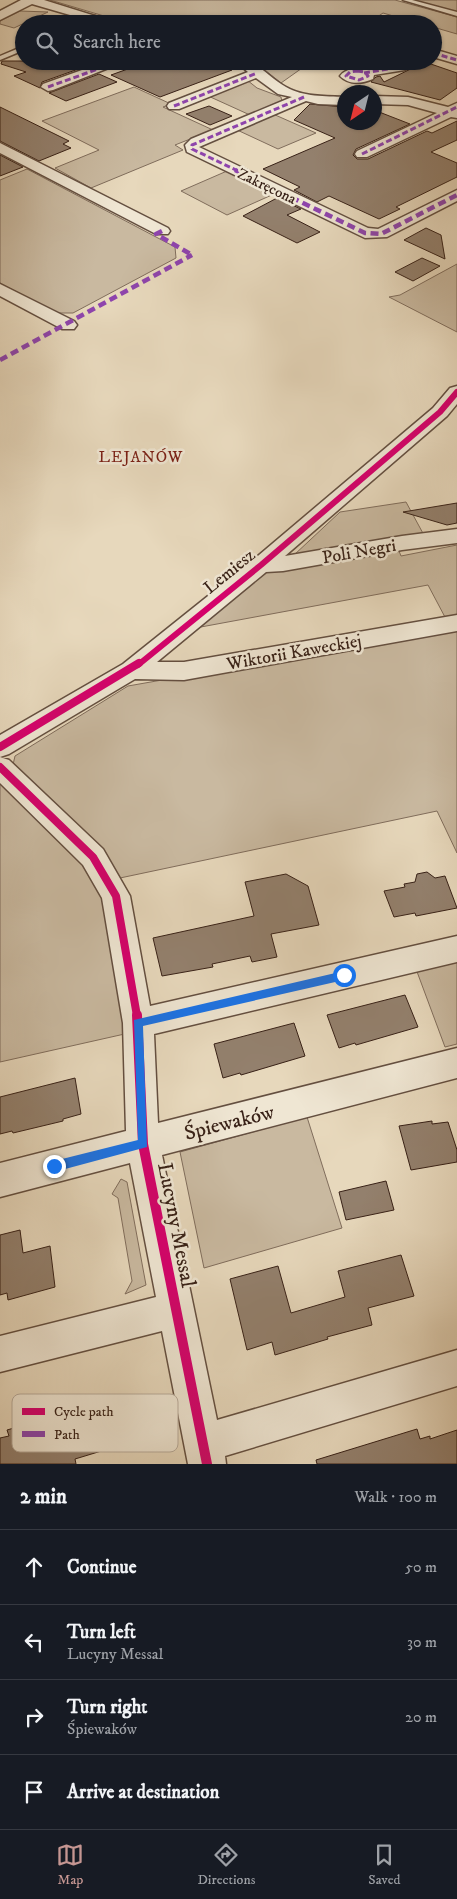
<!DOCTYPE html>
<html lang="en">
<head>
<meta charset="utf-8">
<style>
  :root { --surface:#171b24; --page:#20242c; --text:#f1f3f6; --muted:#9ea1a6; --line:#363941; --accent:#c59692 }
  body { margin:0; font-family:"IM FELL DW Pica",serif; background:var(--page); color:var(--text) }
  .compass { position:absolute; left:337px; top:85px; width:45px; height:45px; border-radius:50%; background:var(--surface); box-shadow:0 1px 4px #0004; rotate:215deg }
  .stop { position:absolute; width:15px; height:15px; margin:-11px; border:4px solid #1a73e8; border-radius:50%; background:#fff }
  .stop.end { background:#1a73e8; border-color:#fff; box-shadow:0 1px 5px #0008 }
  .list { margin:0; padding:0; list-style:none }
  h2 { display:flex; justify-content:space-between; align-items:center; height:65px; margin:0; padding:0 20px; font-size:21px }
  h2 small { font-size:16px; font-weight:400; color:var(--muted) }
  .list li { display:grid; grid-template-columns:32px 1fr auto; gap:15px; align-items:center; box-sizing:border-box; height:75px; padding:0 20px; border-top:1px solid var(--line) }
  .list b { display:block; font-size:19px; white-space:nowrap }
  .list p { margin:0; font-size:16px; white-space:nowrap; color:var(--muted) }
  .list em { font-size:16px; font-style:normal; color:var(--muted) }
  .icon { flex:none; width:28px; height:28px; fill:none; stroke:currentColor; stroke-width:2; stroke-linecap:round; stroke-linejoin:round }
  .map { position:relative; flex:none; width:457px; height:1464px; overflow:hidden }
  .search { position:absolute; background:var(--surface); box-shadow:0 1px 4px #0004; left:15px; right:15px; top:15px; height:55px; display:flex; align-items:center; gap:12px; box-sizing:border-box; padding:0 18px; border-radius:28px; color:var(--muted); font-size:19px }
  .sheet { height:365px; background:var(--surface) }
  nav { display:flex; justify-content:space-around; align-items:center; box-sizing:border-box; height:70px; border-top:1px solid var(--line); background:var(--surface); font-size:14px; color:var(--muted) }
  nav a { display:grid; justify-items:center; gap:2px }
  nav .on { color:var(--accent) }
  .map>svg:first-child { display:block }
</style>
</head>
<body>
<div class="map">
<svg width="457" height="1464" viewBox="0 0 457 1464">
  <rect width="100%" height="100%" fill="#e7d8bc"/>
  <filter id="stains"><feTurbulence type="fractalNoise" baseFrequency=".004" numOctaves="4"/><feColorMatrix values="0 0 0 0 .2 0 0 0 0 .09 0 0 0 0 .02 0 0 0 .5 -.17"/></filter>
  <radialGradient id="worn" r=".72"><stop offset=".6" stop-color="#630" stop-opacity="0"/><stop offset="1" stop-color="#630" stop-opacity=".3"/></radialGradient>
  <path fill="#c9b9a0" stroke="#806d5c" d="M50 0H395L457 17V34L433 27V24H421L383 13 367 24H131Z
    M414 0H457V12Z
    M20 11 48 12 14 28 0 24V21Z
    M254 61H312L281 83Z
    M247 80 257 88 281 97 282 102 250 115 206 95Z
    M134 87 171 104 163 107 213 130 175 145 183 150 91 188 55 168 99 150 42 121Z
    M273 114 316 133 278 149 235 129Z
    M27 169 175 247 176 258 73 313H57L0 283V180Z
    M227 171 274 194 227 215 181 191Z
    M457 264V332L389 297 400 295Z
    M406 502 425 537 294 555 340 512Z
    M457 545V617L446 619 428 585 190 629 261 571 392 548 399 551 401 556Z
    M457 628V853L437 811 120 878 103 855 12 769 15 756 128 686Z
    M0 783 77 857 108 904 129 1033 0 1062Z
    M457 960V1044L445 1047 416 969Z
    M307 1117 342 1228 204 1268 180 1152Z
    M121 1179 127 1182 146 1285 125 1294 132 1281 118 1198 112 1194Z"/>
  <path fill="#93806d" stroke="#382117" d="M2 61H71L84 67 42 82 40 88 14 76 26 72 1 64Z
    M150 61H211L232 70 160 97 111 75Z
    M343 61H371L373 64 347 69Z
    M425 62 457 73V88L440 100 371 82 376 77 380 76 384 82Z
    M99 74 117 82 66 101 49 93Z
    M310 104 344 107V122H374V110L410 124 356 149 353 155 357 159H368L427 131 432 133 457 121V140L431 152 457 163V177L396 207 400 209 379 219 329 196 317 202 294 190 300 187 263 169 335 138 294 120Z
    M209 106 232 116 210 125 186 114Z
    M0 107 69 141 63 144 71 148 39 161 0 141Z
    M0 155 23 167 0 176Z
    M277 198 301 209 287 215 320 232 297 243 243 216Z
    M426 228 441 235 445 259 404 240Z
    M422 258 440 266 413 281 395 272Z
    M457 503V523L447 525 403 512Z
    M427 872 435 878 445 876 457 908 416 916 415 913 394 917 384 891 405 887 404 884 415 882 417 874Z
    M286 874 308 886 319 925 271 934 277 957 252 962 250 956 212 964 213 967 162 976 153 938 254 916 245 882Z
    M405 995 418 1027 356 1045 355 1043 339 1048 327 1015Z
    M294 1023 305 1056 241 1075 240 1073 223 1078 214 1044Z
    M75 1078 81 1114 63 1119V1121L13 1133 12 1131 0 1134V1097Z
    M432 1121V1124L448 1122 457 1150V1162L411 1170 399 1126Z
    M386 1181 394 1210 346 1220 339 1192Z
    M20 1230 23 1253 50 1246 55 1287 8 1300 7 1293 0 1295V1235Z
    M401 1255 414 1296 368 1308 372 1325 327 1337 328 1339 275 1355 272 1342 247 1350 230 1279 278 1266 291 1313 345 1297 338 1271Z
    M101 1403 108 1449 75 1459 76 1464H0V1438L9 1436 7 1430Z
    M417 1429 420 1439 430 1436V1439L457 1430V1464H317L316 1460Z"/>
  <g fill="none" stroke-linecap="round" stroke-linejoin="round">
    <defs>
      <path id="service" d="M403 0H412L457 12V16Z
        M95 16 97 19 87 24H78Z
        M24 46V50L0 60V56Z"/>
      <path id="minor" d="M21 0H44L121 24H101L32 4 0 20V11Z
        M433 49 457 56V64L433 57Z
        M107 61H126L53 90 48 91 41 87 43 84Z
        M235 61C260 61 266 76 286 87 303 97 326 96 344 97V105L318 104 306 101 199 147 368 228 378 229 457 190V201L387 237 365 238 187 152 185 145 191 139 292 97 278 94 256 78 179 109H169L167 106 169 103 248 72Z
        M402 61H419L405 70 374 75 373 79C361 84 349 85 340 76 350 62 384 70 402 61Z
        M374 96 408 97 448 107 457 103V118L451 117 367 157H357L355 154 357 151 437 113 408 105 374 104Z
        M0 143 168 228 170 231 168 234H156L0 153Z
        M0 284 74 321 77 325 74 329H62L0 296Z
        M457 386V404L447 416 285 556 402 536 457 529V543L402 550 283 571 266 572 157 662H184L457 615V631L184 680 135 679 9 754 0 757 9 760 103 849 130 896 150 1006 457 936V962L154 1034 158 1123 457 1048V1078L162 1155 217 1420 457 1350V1386L225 1456 226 1464H188L162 1331 0 1372V1336L156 1297 130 1163 0 1197V1163L126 1131 123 1023 102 898 83 865 0 783V735L123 664 253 560 433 408 450 388Z"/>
    </defs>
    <use href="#service" stroke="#644f40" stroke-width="3"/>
    <use href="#minor" stroke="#644f40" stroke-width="3"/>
    <use href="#service" fill="#efe6d3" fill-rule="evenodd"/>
    <use href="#minor" fill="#efe6d3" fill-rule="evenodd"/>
    <path stroke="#8e44ad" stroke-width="3" stroke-dasharray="6 3" stroke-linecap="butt" d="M433 53 457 60
      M357 71 365 72 368 76 359 80 346 76 350 72Z
      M364 73 400 67 413 61
      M48 87 120 61
      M174 106 257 73
      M362 154 457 107
      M238 171 192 149V145L304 97"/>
    <path stroke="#8e44ad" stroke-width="4.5" stroke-dasharray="8 4.5" stroke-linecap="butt" d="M235 170 365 233 381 234 457 195
      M162 231 156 234 192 255
      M0 360 192 255"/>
    <defs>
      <path id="cycleway-far2" d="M138 665 261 565 440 412 457 392"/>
      <path id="cycleway-far1" d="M0 747 139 663
        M0 767 93 857 116 896 137 1016"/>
      <path id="cycleway" d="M137 1015 143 1144 207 1464"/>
    </defs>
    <use href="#cycleway-far2" stroke="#efe6d3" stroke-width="9"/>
    <use href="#cycleway-far1" stroke="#efe6d3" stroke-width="11"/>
    <use href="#cycleway" stroke="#efe6d3" stroke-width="13"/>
    <use href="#cycleway-far2" stroke="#d6006c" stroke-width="6"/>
    <use href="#cycleway-far1" stroke="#d6006c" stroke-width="8"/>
    <use href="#cycleway" stroke="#d6006c" stroke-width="10"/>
  </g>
  <path fill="#1a73e8" d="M344 971 349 975 344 980 143 1026 147 1147 54 1172 50 1170V1163L54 1161 138 1140 134 1020Z"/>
  <g text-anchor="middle" stroke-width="5" stroke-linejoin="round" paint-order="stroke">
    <g font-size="15" fill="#382117" stroke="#efe6d3">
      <text transform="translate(267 186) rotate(26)" y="5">Zakręcona</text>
    </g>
    <g font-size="16" letter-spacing="1" fill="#7a1f14" stroke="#efe6d3">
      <text x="141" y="462">LEJANÓW</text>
    </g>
    <g font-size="18" fill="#382117" stroke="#efe6d3">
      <text transform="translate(359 551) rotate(-10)" y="6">Poli Negri</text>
      <text transform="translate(229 571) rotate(-39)" y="6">Lemiesz</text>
      <text transform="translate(294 652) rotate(-10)" y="6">Wiktorii Kaweckiej</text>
    </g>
    <g font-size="21" fill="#382117" stroke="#efe6d3">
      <text transform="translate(229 1122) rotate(-14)" y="7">Śpiewaków</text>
      <text transform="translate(177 1225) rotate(79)" y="7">Lucyny Messal</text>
    </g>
  </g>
  <rect x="12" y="1394" width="166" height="58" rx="8" fill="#efe6d3" stroke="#b8ab9b" stroke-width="1"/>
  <rect x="22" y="1408" width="23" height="7" fill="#d6006c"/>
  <rect x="22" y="1431" width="23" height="6" fill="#8e44ad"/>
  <g font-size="14" fill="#382117">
    <text x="54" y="1416">Cycle path</text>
    <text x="54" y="1439">Path</text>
  </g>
  <rect width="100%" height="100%" filter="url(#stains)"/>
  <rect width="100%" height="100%" fill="url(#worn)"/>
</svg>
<svg class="compass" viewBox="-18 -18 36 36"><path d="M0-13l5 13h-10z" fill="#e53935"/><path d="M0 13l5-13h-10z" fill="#9ea1a6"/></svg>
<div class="stop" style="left:344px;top:975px"></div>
<div class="stop end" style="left:54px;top:1166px"></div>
<div class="search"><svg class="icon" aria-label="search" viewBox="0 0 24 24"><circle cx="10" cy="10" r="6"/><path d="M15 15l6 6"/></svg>Search here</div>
</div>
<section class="sheet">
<h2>2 min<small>Walk · 100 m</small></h2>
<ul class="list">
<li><svg class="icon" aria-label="ahead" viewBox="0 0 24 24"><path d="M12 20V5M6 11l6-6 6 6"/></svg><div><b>Continue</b></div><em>50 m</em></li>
<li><svg class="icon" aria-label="left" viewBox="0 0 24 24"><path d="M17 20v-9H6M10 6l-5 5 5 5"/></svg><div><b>Turn left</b><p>Lucyny Messal</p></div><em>30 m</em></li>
<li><svg class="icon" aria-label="right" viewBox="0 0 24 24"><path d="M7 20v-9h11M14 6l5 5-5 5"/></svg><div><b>Turn right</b><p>Śpiewaków</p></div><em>20 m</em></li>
<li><svg class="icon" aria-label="arrive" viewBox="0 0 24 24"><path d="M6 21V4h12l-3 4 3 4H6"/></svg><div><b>Arrive at destination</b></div></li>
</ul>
</section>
<nav>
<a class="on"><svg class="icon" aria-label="map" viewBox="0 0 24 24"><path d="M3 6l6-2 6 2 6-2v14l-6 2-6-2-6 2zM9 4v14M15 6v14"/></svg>Map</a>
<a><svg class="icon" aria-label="directions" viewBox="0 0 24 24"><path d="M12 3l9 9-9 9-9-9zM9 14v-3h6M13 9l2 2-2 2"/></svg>Directions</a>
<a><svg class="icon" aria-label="saved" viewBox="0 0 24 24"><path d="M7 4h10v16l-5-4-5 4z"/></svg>Saved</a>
</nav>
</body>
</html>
